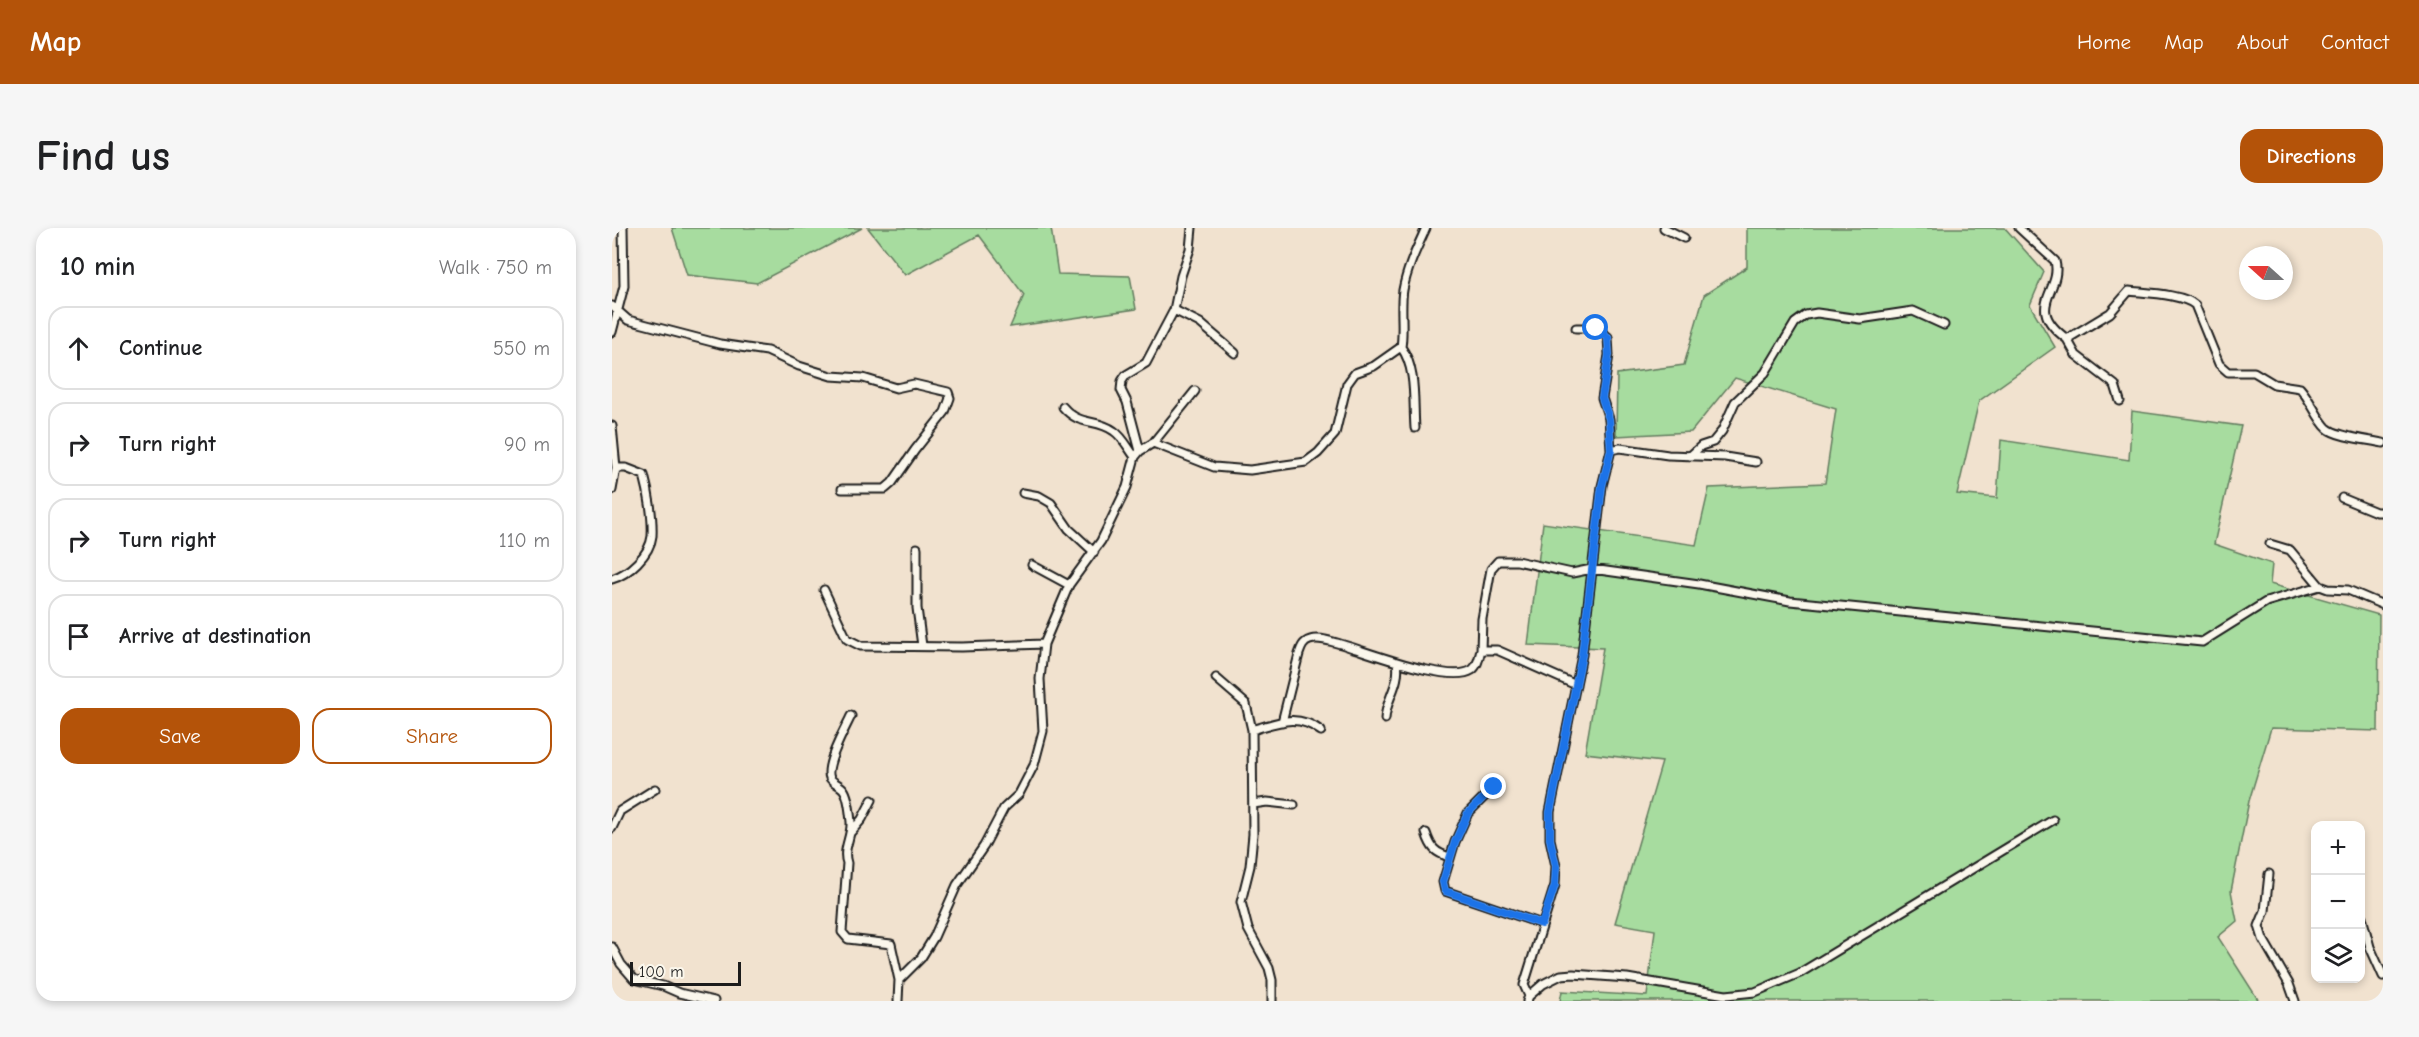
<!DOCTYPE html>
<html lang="en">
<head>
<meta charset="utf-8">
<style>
  :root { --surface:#fff; --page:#f6f6f6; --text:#202124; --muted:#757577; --line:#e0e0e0; --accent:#b45309 }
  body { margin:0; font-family:"Comic Neue",sans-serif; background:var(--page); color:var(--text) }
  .controls { position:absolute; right:18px; bottom:18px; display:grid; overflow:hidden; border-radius:12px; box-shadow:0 3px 9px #0003 }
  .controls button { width:54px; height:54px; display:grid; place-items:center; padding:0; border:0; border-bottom:2px solid var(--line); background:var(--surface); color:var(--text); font:30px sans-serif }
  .compass { position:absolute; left:1627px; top:18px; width:54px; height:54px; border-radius:50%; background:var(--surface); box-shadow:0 3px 9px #0003; rotate:291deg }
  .scale { position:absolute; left:18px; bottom:15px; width:111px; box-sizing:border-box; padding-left:6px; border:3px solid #1c1c1c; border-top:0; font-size:16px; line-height:21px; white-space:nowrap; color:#1c1c1c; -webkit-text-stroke:4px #fbf7ec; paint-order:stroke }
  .stop { position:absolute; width:18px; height:18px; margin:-14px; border:4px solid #1a73e8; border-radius:50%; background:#fff }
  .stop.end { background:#1a73e8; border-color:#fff; box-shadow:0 2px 6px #0008 }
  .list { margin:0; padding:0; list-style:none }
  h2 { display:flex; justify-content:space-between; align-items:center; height:78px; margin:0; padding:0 24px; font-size:26px }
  h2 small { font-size:20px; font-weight:400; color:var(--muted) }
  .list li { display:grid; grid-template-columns:39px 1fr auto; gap:18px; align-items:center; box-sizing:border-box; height:84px; margin:0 12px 12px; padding:0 12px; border:2px solid var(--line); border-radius:18px }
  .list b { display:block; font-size:22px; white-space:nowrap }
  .list em { font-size:20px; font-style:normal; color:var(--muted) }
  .actions { display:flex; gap:12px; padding:18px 24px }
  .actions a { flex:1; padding:14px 0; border:2px solid var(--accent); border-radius:18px; text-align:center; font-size:21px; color:var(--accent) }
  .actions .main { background:var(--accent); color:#fff }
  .icon { flex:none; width:33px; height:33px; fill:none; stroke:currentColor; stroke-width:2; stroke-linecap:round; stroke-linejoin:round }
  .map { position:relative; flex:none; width:1771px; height:773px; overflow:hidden; border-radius:18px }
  header { display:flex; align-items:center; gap:36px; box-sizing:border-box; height:84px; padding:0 30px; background:var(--accent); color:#fff }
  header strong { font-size:28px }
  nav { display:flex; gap:33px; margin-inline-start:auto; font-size:21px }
  .intro { display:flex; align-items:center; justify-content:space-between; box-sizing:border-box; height:144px; padding:0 36px }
  h1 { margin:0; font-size:42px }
  .button { padding:15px 27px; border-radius:18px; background:var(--accent); color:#fff; font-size:21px; font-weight:700 }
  main { display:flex; gap:36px; padding:0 36px }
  aside { flex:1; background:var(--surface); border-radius:18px; box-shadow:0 3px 9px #0003 }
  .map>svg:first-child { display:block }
</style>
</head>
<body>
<header>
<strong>Map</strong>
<nav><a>Home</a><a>Map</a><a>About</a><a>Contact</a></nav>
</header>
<div class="intro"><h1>Find us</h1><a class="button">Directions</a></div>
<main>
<aside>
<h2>10 min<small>Walk · 750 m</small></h2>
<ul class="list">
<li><svg class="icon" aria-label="ahead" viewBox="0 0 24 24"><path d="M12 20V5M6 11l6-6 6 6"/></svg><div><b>Continue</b></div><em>550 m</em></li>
<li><svg class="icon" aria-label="right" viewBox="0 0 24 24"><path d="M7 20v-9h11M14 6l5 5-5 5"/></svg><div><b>Turn right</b></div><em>90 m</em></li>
<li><svg class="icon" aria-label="right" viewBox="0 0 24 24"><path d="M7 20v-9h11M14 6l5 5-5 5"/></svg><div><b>Turn right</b></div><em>110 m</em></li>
<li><svg class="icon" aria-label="arrive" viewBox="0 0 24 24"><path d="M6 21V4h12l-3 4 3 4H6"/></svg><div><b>Arrive at destination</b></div></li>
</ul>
<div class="actions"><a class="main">Save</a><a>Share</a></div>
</aside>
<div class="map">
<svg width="1771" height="773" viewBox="0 0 1771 773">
  <rect width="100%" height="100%" fill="#f1e2cf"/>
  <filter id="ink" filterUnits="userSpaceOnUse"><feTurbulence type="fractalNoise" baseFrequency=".0167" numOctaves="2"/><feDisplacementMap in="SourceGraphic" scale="12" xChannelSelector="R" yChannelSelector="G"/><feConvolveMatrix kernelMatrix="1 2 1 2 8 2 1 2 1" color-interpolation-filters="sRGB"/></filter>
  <g filter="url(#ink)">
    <path fill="#a7dc9f" stroke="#627c5e" stroke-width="1.5" d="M60 0H250L145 55 75 47Z
      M256 0H439L446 46 518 48 524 81 398 99 412 67 367 7 293 47Z
      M1135 0H1393L1432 44 1418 77 1443 119 1367 173 1345 266 1385 270 1389 212 1517 232 1520 183 1629 198 1602 316 1660 336 1658 356 1767 387 1766 503 1659 500 1637 573 1619 663 1625 693 1606 709 1647 773H948L950 763 1035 768 1043 702 1003 695 1050 534 973 525 991 420 916 417 931 295 1084 317 1097 260 1213 255 1224 181 1123 150 1079 204 1004 208 1005 146 1072 137 1092 67 1135 39Z"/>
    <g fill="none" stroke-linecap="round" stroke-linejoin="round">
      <defs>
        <path id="street" d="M1052 0 1072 10
          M1407 0 1443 33C1451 64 1410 78 1455 111
          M0 78 16 92 108 116 155 123 187 138 219 148 251 150 284 160 302 156 336 164 338 170 333 184 303 222 280 255 273 261H230
          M562 82 588 95 623 125
          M0 104 12 58 11 0
          M789 119C805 141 801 174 803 200
          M1508 173 1503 157 1464 127 1455 111 1498 85 1517 63C1534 65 1571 66 1583 77L1607 136 1616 144H1642L1662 156 1688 160C1698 171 1706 192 1715 200 1724 209 1758 212 1771 215
          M451 179C468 199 484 190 502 203 511 209 516 220 523 229
          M0 198 4 240 0 262
          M541 215 583 163
          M999 222 1008 220 1056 227 1113 229 1144 234
          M528 223 515 174 509 162 510 153 514 147 534 135 562 82 569 48 578 21 580 0
          M1078 228 1089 218 1101 214 1110 203 1123 174 1153 145 1183 95 1194 87 1205 85 1248 91 1301 83 1332 97
          M411 265 427 268 439 275 457 301 482 324
          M1730 270 1764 284H1771
          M1658 316 1678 322 1708 358 1716 361 1736 362 1771 377
          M305 320V380L310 418
          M420 337 457 357
          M0 351C16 346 38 327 40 308 41 290 37 265 32 247L14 240H4
          M212 362 235 411 249 418 350 419 432 416
          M869 422 870 391 879 341 886 333H905L960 345 980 341 1087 356 1178 373 1590 414 1654 374 1708 358
          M604 450 634 476 640 502 641 606 638 638 629 674 636 701 657 740 660 752V773
          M239 488C233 501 212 538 218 550 221 555 229 557 232 562 237 569 238 585 239 594 240 609 230 621 235 635L230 704 236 711 279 716 287 752
          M773 491C774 470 789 456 785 434
          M670 494 687 426C689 420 691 414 698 412 707 409 717 413 725 415 752 422 838 457 860 442 866 438 867 429 869 422H885L964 457
          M640 502C667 494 685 485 709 503
          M882 559 856 585 843 614 831 654 833 663 930 696
          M641 576 655 574 682 577
          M0 600 8 583 43 561
          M239 604 250 591 260 572
          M814 605C819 620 823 625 838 629
          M1657 646 1653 683 1647 698 1651 711 1677 756 1683 773
          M1748 682 1758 719 1771 748
          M0 719 9 736 22 751 51 758 67 765 102 773
          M917 768 931 756 949 747 961 746 1015 750 1114 767 1143 764 1188 745 1441 592
          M286 773 287 752 309 730 322 709 345 657 372 618 392 580 407 566 422 537 431 503 428 451 432 416 457 357 489 313 515 259 523 229 528 223 541 215 602 239 638 242 694 234 706 225 723 206 735 156 743 145 762 138 789 119C792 101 788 79 791 62 795 40 805 20 814 0
          M915 773 917 768 912 757 943 657 944 638 938 611V584L970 427 990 258 999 222 997 191 990 170 997 127 996 109 984 100H964"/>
      </defs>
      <use href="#street" stroke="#1c1c1c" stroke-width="11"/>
      <use href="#street" stroke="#fbf7ec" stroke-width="7"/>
    </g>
  </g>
  <g fill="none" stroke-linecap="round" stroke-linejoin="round" filter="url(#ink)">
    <path stroke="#1a73e8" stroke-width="8" d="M882 559 856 585 843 614 831 654 833 663 930 696 943 657 944 638 938 611V584L970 427 990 258 999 222 997 191 990 170 997 127 996 109 984 100"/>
  </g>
</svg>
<div class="controls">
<button>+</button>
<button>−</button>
<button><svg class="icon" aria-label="layers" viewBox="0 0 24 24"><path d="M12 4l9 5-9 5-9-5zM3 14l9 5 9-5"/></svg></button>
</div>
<svg class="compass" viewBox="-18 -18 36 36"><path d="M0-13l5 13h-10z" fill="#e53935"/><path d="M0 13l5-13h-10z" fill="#757577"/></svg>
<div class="scale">100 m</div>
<div class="stop" style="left:984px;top:100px"></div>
<div class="stop end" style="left:882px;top:559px"></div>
</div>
</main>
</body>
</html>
